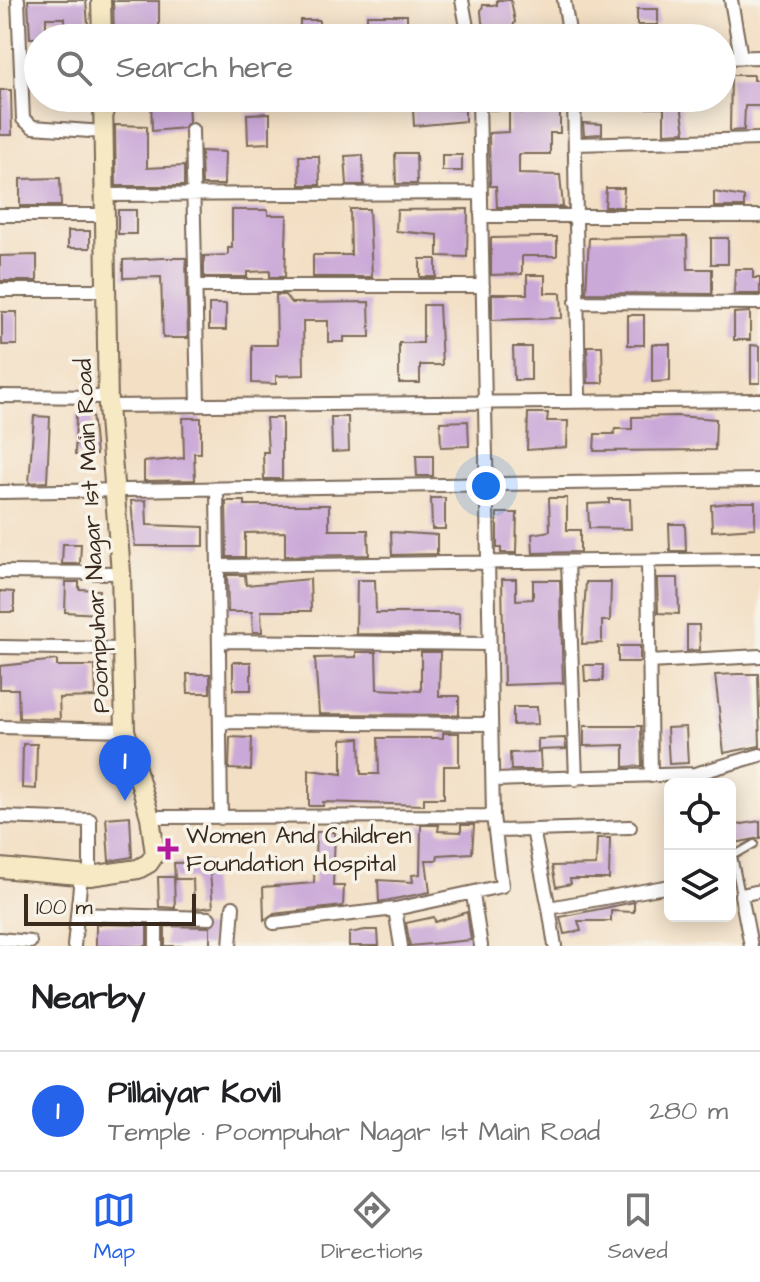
<!DOCTYPE html>
<html lang="en">
<head>
<meta charset="utf-8">
<style>
  :root { --surface:#fff; --page:#f6f6f6; --text:#202124; --muted:#757577; --line:#e0e0e0; --accent:#2563eb }
  body { margin:0; font-family:"Architects Daughter",sans-serif; background:var(--page); color:var(--text) }
  .controls { position:absolute; right:24px; bottom:24px; display:grid; overflow:hidden; border-radius:12px; box-shadow:0 4px 20px #0003 }
  .controls button { width:72px; height:72px; display:grid; place-items:center; padding:0; border:0; border-bottom:2px solid var(--line); background:var(--surface); color:var(--text); font:40px sans-serif }
  .scale { position:absolute; left:24px; bottom:20px; width:172px; box-sizing:border-box; padding-left:8px; border:4px solid #3b2a1e; border-top:0; font-size:22px; line-height:28px; white-space:nowrap; color:#3b2a1e; -webkit-text-stroke:6px #f7f3e8; paint-order:stroke }
  .you { position:absolute; left:486px; top:486px; width:28px; height:28px; margin:-20px; border:6px solid #fff; border-radius:50%; background:#1a73e8; box-shadow:0 0 0 12px #1a73e833 }
  .badge { display:grid; place-items:center; width:52px; height:52px; border-radius:50%; background:var(--accent); color:#fff; font-size:26px; font-weight:700 }
  .pin { position:absolute; translate:-50% -66px; filter:drop-shadow(0 2px 4px #0008) }
  .pin::after { content:''; position:absolute; top:42px; width:28px; height:24px; background:inherit; clip-path:polygon(0 0,100% 0,50% 100%) }
  .list { margin:0; padding:0; list-style:none }
  h2 { display:flex; justify-content:space-between; align-items:center; height:104px; margin:0; padding:0 32px; font-size:34px }
  h2 small { font-size:26px; font-weight:400; color:var(--muted) }
  .list li { display:grid; grid-template-columns:52px 1fr auto; gap:24px; align-items:center; box-sizing:border-box; height:120px; padding:0 32px; border-top:2px solid var(--line) }
  .list b { display:block; font-size:30px; white-space:nowrap }
  .list p { margin:0; font-size:26px; white-space:nowrap; color:var(--muted) }
  .list em { font-size:26px; font-style:normal; color:var(--muted) }
  .icon { flex:none; width:44px; height:44px; fill:none; stroke:currentColor; stroke-width:2; stroke-linecap:round; stroke-linejoin:round }
  .map { position:relative; flex:none; width:760px; height:946px; overflow:hidden }
  .search { position:absolute; background:var(--surface); box-shadow:0 4px 20px #0003; left:24px; right:24px; top:24px; height:88px; display:flex; align-items:center; gap:20px; box-sizing:border-box; padding:0 28px; border-radius:44px; color:var(--muted); font-size:30px }
  .sheet { height:224px; background:var(--surface) }
  nav { display:flex; justify-content:space-around; align-items:center; box-sizing:border-box; height:112px; border-top:2px solid var(--line); background:var(--surface); font-size:22px; color:var(--muted) }
  nav a { display:grid; justify-items:center; gap:4px }
  nav .on { color:var(--accent) }
  .map>svg:first-child { display:block }
</style>
</head>
<body>
<div class="map">
<svg width="760" height="946" viewBox="0 0 760 946">
  <rect width="100%" height="100%" fill="#f7f3e8"/>
  <filter id="ink" filterUnits="userSpaceOnUse"><feTurbulence type="fractalNoise" baseFrequency=".0125" numOctaves="2"/><feDisplacementMap in="SourceGraphic" scale="16" xChannelSelector="R" yChannelSelector="G"/><feConvolveMatrix kernelMatrix="1 2 1 2 8 2 1 2 1" color-interpolation-filters="sRGB"/></filter>
  <filter id="wash" filterUnits="userSpaceOnUse"><feTurbulence type="fractalNoise" baseFrequency=".006" numOctaves="4" result="noise"/><feDisplacementMap in="SourceGraphic" scale="32" xChannelSelector="R" yChannelSelector="G"/><feGaussianBlur stdDeviation="1.8" result="paint"/><feColorMatrix in="noise" values="0 0 0 0 0 0 0 0 0 0 0 0 0 0 0 0 0 1.4 0 .05"/><feComposite in="paint" operator="in"/></filter>
  <g filter="url(#wash)">
    <rect width="100%" height="100%" fill="#f3dfc4"/>
    <g id="blocks">
      <path fill="#caa8d8" d="M28 0H86L89 38H65V18H46V38H30Z
        M497 0H511L515 22 511 30H505V38H489V29L482 22 481 11 483 5H497Z
        M113 1H159V38H114Z
        M637 9H658V25H637Z
        M367 15H407V38H367Z
        M300 20H319V38H300Z
        M731 75H754V80H760V106H745L744 130 730 131Z
        M0 90H11L12 135H0Z
        M151 98H188L189 122 184 128 152 131Z
        M488 98 518 100V112L523 113 560 112V133H550V154H519V174L560 175 563 207H497L496 186H490L489 133 509 132V110H488Z
        M643 98H680L685 132 664 133V108H643Z
        M435 108 465 110V121L414 126 413 110Z
        M270 113V143L248 144 247 114Z
        M583 123 602 124V134L584 135Z
        M115 125 147 126V168L184 166V186H116Z
        M201 151 225 152 224 185H202Z
        M395 153H416L417 184H396Z
        M363 155 364 185H347L345 156Z
        M442 155H462V171H442Z
        M299 156H319L320 185H300Z
        M60 178 61 206H20V179Z
        M606 188H624L623 207H605Z
        M714 192 744 197V207H714Z
        M350 209H369L372 277H313V255H351Z
        M468 209 467 257 438 256V235L396 231 397 210Z
        M118 210H136V234H118Z
        M232 210H268V215H287L285 277H270V271L247 272V277H204V256L228 255V248H232Z
        M68 231H90V248H68Z
        M687 236 688 269H712V294L586 293 589 238Z
        M539 237H557V256H522V274L491 275V238Z
        M711 238H728V264H711Z
        M37 255V281H0V256Z
        M163 258H186L188 338H163L161 277 123 278V260Z
        M420 259H436V277H420Z
        M735 269H753V278H760V294H734Z
        M527 275H545V293H561L562 318 492 320V294H527Z
        M276 295H285L291 303 369 302 370 337H344V342H328V321H303L304 375 276 376V384L252 383V345H277Z
        M209 304H226V330H209Z
        M423 305H439L442 365H420V383H399V343H423Z
        M2 312H17V345H2Z
        M750 312V340H734V313Z
        M628 315H644V345H628Z
        M652 344H670V381L652 382Z
        M751 345 760 346V383H751Z
        M587 346H602L603 383H588Z
        M513 347H531V380H514Z
        M76 413H92L96 455H75Z
        M528 413H548L547 421H568L567 447 527 450Z
        M34 416 50 417 47 482 29 483Z
        M676 416 716 419 715 450 594 451 595 434H614L615 429H632V417Z
        M331 417H348L349 451 332 452Z
        M183 418H201V453H194L195 480 144 481V462L184 458Z
        M266 418H282V479H264L263 452H268Z
        M468 421 469 446 441 447 440 422Z
        M416 456H433V476H417Z
        M431 498H445V529H432Z
        M549 498H567V530H580V552L533 553 532 534 550 531Z
        M609 499H630L631 529 589 528 588 504 609 503Z
        M146 500 147 525 204 527V546H135L131 501Z
        M226 501H245V505H329V530H368L369 555 285 556V532L245 533V557H227Z
        M739 502H755V528L712 531 711 505Z
        M497 513H517L516 553H501V548H497Z
        M669 524H685L686 551H670Z
        M391 532 437 535V554L392 555Z
        M63 544H81L80 564H62Z
        M227 575H245L246 585 310 579 311 611H261L262 632H253L252 612H228Z
        M657 578H678L679 614 658 613Z
        M502 579H516V600L533 599V580H560L563 683 504 685Z
        M357 580H375L376 613H459L460 635 356 634Z
        M66 582H79V589L99 590 98 614 65 612Z
        M586 582H611L610 621H602V643L582 644Z
        M0 591 14 592V612H0Z
        M687 625H699L700 650 687 651Z
        M618 646H640V662H618Z
        M356 652H376L377 689 421 691V652H440L439 696H459V715L319 714 315 658 356 657Z
        M57 660V666H95L96 697 59 698 60 719 19 718 18 689H0V666Z
        M233 662H251V690H233Z
        M584 665H603V681H585Z
        M187 674H210V693H188Z
        M738 674H758L760 746 724 753 715 675Z
        M513 707H537L538 724 513 725Z
        M584 726H641L642 766 624 767V745L584 746Z
        M686 727 688 763 669 764 667 728Z
        M443 733H459V766H444V798H424V805L323 802V806H309V770L342 774V739L360 738 361 774H379L378 738H443Z
        M230 737 252 738 251 770 229 769Z
        M565 738 566 749 538 750V739Z
        M23 744H37L36 789 22 788Z
        M540 752 541 770H511L510 753Z
        M130 816 132 857 109 861 106 818Z
        M760 821V838L730 844V826Z
        M421 825H439L438 831 461 832V825H474L472 853 438 855 437 860H426L430 892 379 902 378 880 413 882 412 875 420 874Z
        M316 832H335L333 886H344L343 906 273 914 264 920 263 887 314 883Z
        M597 838H610L609 879H570L571 884 556 887 552 866 596 865Z
        M209 862 213 907 194 909 193 879H175L174 863Z
        M158 877H174L175 908 159 907Z
        M634 902V912L611 911V921H578L581 931 564 934 560 917Z
        M467 912 471 940 410 946 406 923 434 917 435 922Z
        M96 924 147 925V946H96Z
        M165 926 210 927V946H165Z
        M365 930H378L379 946H349V933Z"/>
    </g>
  </g>
  <g filter="url(#ink)">
    <use href="#blocks" fill-opacity="0" stroke="#7b6958" stroke-width="2"/>
    <g fill="none" stroke-linecap="round" stroke-linejoin="round">
      <defs>
        <path id="service" d="M741 895 733 856 754 844"/>
        <path id="minor" d="M18 0 23 119 33 127 104 132
          M462 0 469 38
          M564 0 570 38
          M731 0 741 57
          M722 58 760 57
          M574 98 579 400
          M192 130 198 405
          M575 144 760 139
          M105 195 481 193
          M0 215H105
          M481 216H760
          M197 286H483
          M0 290H106
          M576 302 760 303
          M0 396 108 397
          M108 406 760 400
          M217 489 221 818
          M0 492 760 480
          M568 562 576 779
          M648 562 651 776
          M218 566 760 559
          M0 572 121 573
          M219 641 490 644
          M0 647 123 649
          M649 662 760 656
          M220 722 491 724
          M0 727 125 730
          M494 780 695 774 760 755
          M0 817 90 820V876
          M150 817 493 816
          M630 827 533 830 549 908 670 886
          M495 831 533 830
          M473 895 481 946
          M549 908 555 946
          M77 914 209 918
          M274 923 395 909
          M0 939 30 942
          M74 946 81 876
          M156 946V916
          M230 946 233 907
          M401 946 395 909 502 886 493 816 479 98
          M751 946 741 895 760 891"/>
        <path id="secondary" d="M101 0 102 38
          M0 868 90 876 138 869 149 863 155 854 150 817 125 730 121 573 108 406 103 98"/>
      </defs>
      <use href="#service" stroke="#7b6958" stroke-width="10"/>
      <use href="#minor" stroke="#7b6958" stroke-width="16"/>
      <use href="#secondary" stroke="#7b6958" stroke-width="22"/>
      <use href="#service" stroke="#fff" stroke-width="6"/>
      <use href="#minor" stroke="#fff" stroke-width="12"/>
      <use href="#secondary" stroke="#f6e9c3" stroke-width="18"/>
    </g>
  </g>
  <path fill="#b5179e" stroke="#f7f3e8" stroke-width="3" d="M164 837h8v8h8v8h-8v8h-8v-8h-8v-8h8z"/>
  <g text-anchor="middle" stroke-width="7" stroke-linejoin="round" paint-order="stroke">
    <g font-size="24" fill="#3b2a1e" stroke="#f7f3e8">
      <text transform="translate(92 536) rotate(-93)" y="8">Poompuhar Nagar 1st Main Road</text>
    </g>
    <g font-size="24" fill="#3b2a1e" stroke="#f7f3e8" text-anchor="start">
      <text x="186" y="843">Women And Children<tspan x="186" dy="28">Foundation Hospital</tspan></text>
    </g>
  </g>
</svg>
<div class="controls">
<button><svg class="icon" aria-label="locate" viewBox="0 0 24 24"><circle cx="12" cy="12" r="6"/><path d="M12 2v4M12 18v4M2 12h4M18 12h4"/></svg></button>
<button><svg class="icon" aria-label="layers" viewBox="0 0 24 24"><path d="M12 4l9 5-9 5-9-5zM3 14l9 5 9-5"/></svg></button>
</div>
<div class="scale">100 m</div>
<div class="you"></div>
<div class="pin badge" style="left:125px;top:801px">1</div>
<div class="search"><svg class="icon" aria-label="search" viewBox="0 0 24 24"><circle cx="10" cy="10" r="6"/><path d="M15 15l6 6"/></svg>Search here</div>
</div>
<section class="sheet">
<h2>Nearby<small></small></h2>
<ul class="list">
<li><span class="badge">1</span><div><b>Pillaiyar Kovil</b><p>Temple · Poompuhar Nagar 1st Main Road</p></div><em>280 m</em></li>
</ul>
</section>
<nav>
<a class="on"><svg class="icon" aria-label="map" viewBox="0 0 24 24"><path d="M3 6l6-2 6 2 6-2v14l-6 2-6-2-6 2zM9 4v14M15 6v14"/></svg>Map</a>
<a><svg class="icon" aria-label="directions" viewBox="0 0 24 24"><path d="M12 3l9 9-9 9-9-9zM9 14v-3h6M13 9l2 2-2 2"/></svg>Directions</a>
<a><svg class="icon" aria-label="saved" viewBox="0 0 24 24"><path d="M7 4h10v16l-5-4-5 4z"/></svg>Saved</a>
</nav>
</body>
</html>
